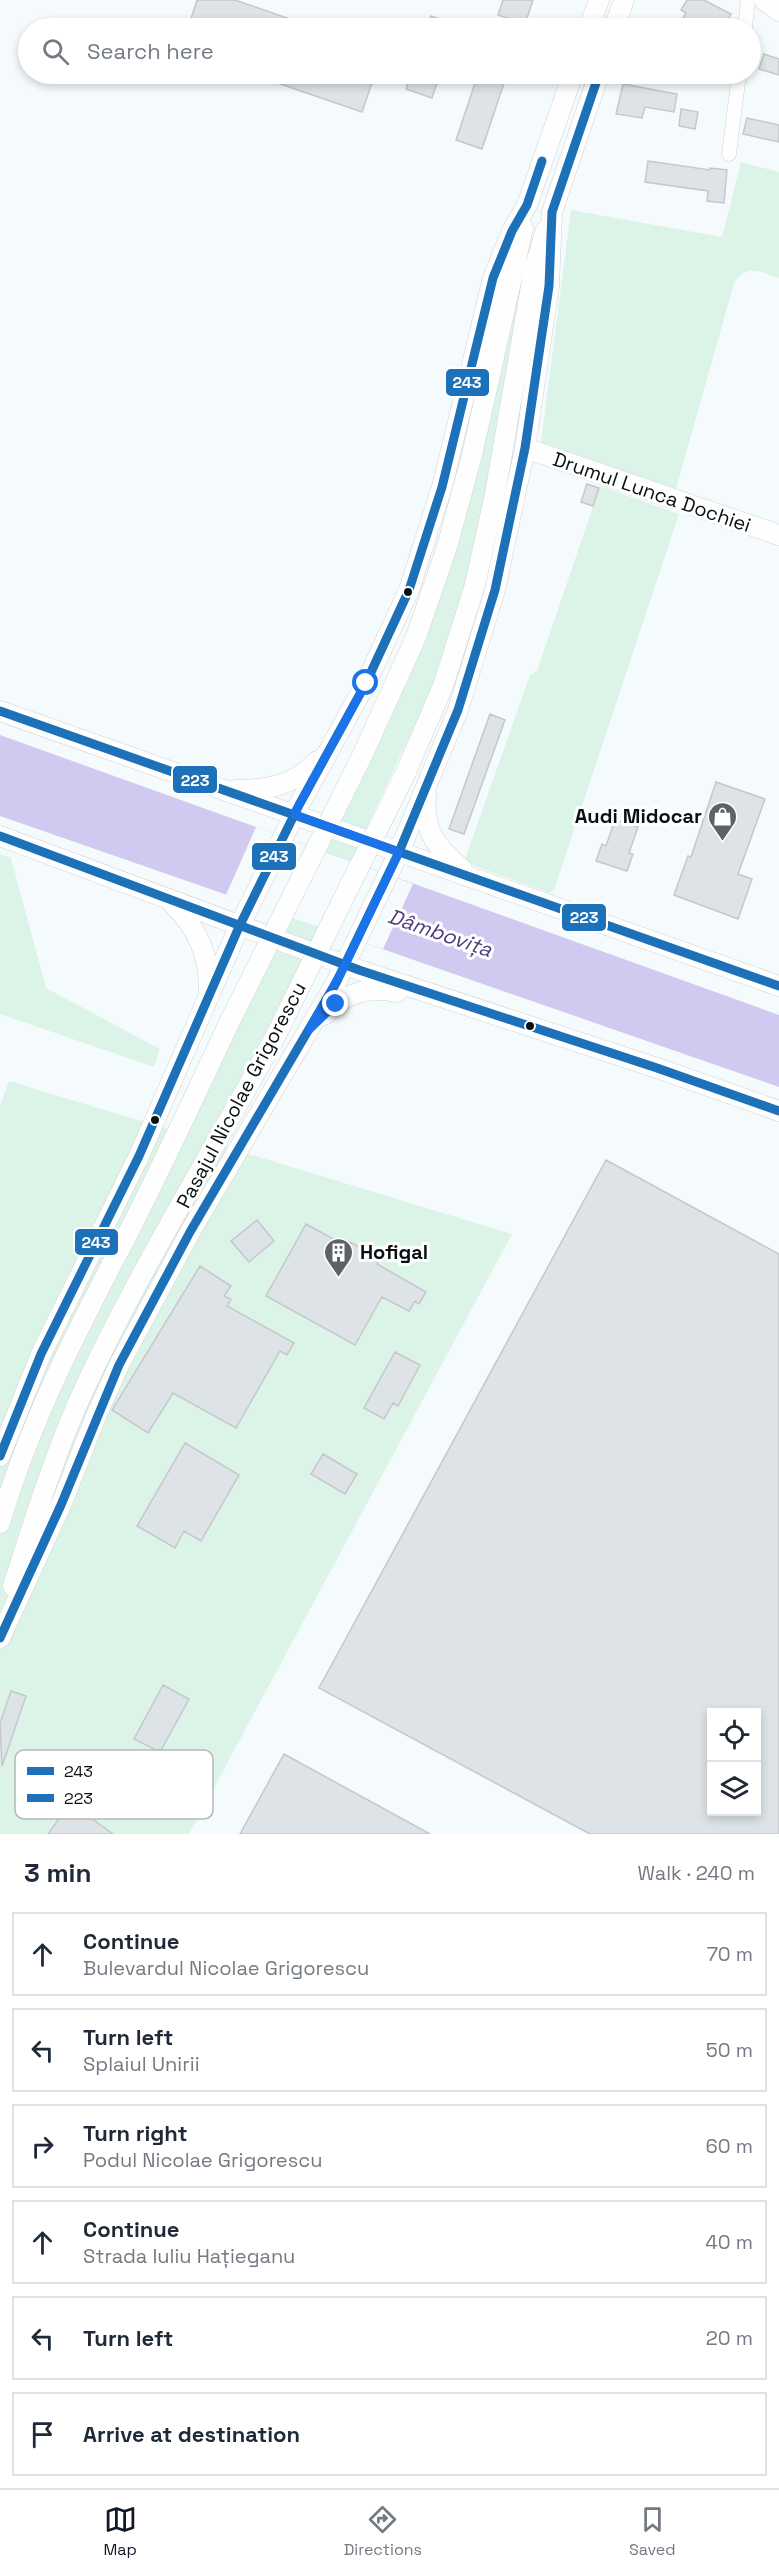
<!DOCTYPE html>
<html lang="en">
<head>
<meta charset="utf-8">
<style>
  :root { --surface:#fff; --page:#f6f6f7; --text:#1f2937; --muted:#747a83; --line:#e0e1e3; --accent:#111827 }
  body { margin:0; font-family:"Space Grotesk",sans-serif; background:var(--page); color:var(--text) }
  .controls { position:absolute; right:18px; bottom:18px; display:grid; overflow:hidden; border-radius:0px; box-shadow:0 3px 9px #0003 }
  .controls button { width:54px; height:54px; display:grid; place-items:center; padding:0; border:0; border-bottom:2px solid var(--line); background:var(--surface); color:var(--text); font:30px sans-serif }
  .stop { position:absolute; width:18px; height:18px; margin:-14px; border:4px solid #1a73e8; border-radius:50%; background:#fff }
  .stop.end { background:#1a73e8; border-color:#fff; box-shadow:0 2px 6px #0008 }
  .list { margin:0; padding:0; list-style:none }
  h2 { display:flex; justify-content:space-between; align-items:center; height:78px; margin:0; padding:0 24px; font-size:26px }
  h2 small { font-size:20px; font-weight:400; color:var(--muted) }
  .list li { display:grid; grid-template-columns:39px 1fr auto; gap:18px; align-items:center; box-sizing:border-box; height:84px; margin:0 12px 12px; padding:0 12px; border:2px solid var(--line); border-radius:0px }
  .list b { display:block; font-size:22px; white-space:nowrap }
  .list p { margin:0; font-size:20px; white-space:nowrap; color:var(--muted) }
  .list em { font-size:20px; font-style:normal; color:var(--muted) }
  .icon { flex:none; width:33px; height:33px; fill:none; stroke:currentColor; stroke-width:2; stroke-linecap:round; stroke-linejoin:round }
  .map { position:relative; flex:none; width:779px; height:1834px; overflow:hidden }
  .search { position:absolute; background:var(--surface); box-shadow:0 3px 9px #0003; left:18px; right:18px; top:18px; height:66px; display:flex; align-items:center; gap:15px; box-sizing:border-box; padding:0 21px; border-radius:33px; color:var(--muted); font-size:22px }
  .sheet { height:654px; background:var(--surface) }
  nav { display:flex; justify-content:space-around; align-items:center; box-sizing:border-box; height:84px; border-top:2px solid var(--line); background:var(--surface); font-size:16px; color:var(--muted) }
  nav a { display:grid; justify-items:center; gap:3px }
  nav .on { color:var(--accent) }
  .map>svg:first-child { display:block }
</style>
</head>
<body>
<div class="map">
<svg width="779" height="1834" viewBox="0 0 779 1834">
  <rect width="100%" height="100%" fill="#f5fafc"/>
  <path fill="#dcf4e8" d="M741 162 779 172V278C759 272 748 263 734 283L676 489 541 442 571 210 722 237Z
    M527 242 533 245 474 556 446 649 428 697 340 884 252 1059 206 1141 512 1234 189 1834H0V1106L9 1081 184 1134 400 687Z
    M600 486 679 514 554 890 549 893 464 862 530 675 537 671Z
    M0 854 11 858 46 988 160 1049 154 1067 0 1014Z"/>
  <path fill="#d1caf0" d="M0 735 779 1015V1087L0 816Z"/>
  <path fill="#f5fafc" d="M256 827 413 884 383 949 226 895Z"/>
  <path fill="#dee3e7" stroke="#c4c8cc" stroke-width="1.5" fill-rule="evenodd" d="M197 0H235L313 27V28H188Z
    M503 0H533L525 24 498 15Z
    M687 0H704L731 14 723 28 705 25 704 28H677L686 13 681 10Z
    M431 16 463 27 462 28H427Z
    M764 54 779 59V75L759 69Z
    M255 74H375L362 112 254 75Z
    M411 74H440L432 98 406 89Z
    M478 74H507L482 149 456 140Z
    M623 84 677 94 674 112 645 107 642 118 616 114Z
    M681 109 698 112 695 129 679 126Z
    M747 118 779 125V142L743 134Z
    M648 161 710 170V168L727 170 724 203 707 201 708 191 645 182Z
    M587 484 599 488 593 506 581 502Z
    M490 714 505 720 464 834 449 829Z
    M716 782 765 799 738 874 752 879 738 919 674 895 688 856 691 857Z
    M615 820 638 827 629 853 633 854 627 871 596 861 602 844 606 846Z
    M606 1160 779 1254V1834H590L319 1688ZM711 1713H756V1812H711Z
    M257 1220 274 1241 249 1262 231 1241Z
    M306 1224 348 1247 350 1242 380 1258 377 1264 426 1292 419 1304 415 1301 409 1311 382 1297 355 1345 266 1296Z
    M200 1266 231 1286 224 1296 231 1299 227 1306 294 1343 287 1355 280 1351 236 1428 173 1393 148 1433 112 1410Z
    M395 1352 420 1365 398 1406 393 1403 384 1419 364 1408Z
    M185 1443 239 1475 201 1541 184 1531 175 1548 137 1526Z
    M323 1454 357 1474 345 1494 311 1474Z
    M163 1685 189 1699 160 1752 134 1739Z
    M11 1691 26 1696 2 1766 0 1723Z
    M284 1754 430 1834H240Z
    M59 1795 113 1834H48L58 1820 46 1812Z"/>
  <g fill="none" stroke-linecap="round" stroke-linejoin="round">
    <defs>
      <path id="street" d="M745 28 748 0
        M729 154 739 74"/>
      <path id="secondary" d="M764 0 779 11
        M589 28 599 0
        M614 28 624 0
        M525 448 779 535
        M0 711 779 986
        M362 756 416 637 447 547 472 455 523 228
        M406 772 443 686 475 585 495 494 534 269 546 230
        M235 790C267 790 294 786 317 761
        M426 794C423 831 435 846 462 869
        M0 836 359 970 657 1068 779 1111
        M173 904C198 929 209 955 209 990
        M324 1015C346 993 366 986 397 992
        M0 1456 41 1354 139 1156 239 927 299 805 366 683 409 590 442 487 493 278 512 231 527 205 573 74
        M0 1523C30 1421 78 1328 127 1235 162 1166 195 1096 228 1025
        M13 1586C35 1518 56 1449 86 1385 141 1267 211 1155 273 1041
        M0 1638 61 1505 96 1416 119 1365 190 1232 336 983 399 852 458 710 495 590 525 448 549 286 552 212 599 74"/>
    </defs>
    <use href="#street" stroke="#ced4d8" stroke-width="15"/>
    <use href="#secondary" stroke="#ced4d8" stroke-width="21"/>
    <use href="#street" stroke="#fefeff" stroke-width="14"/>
    <use href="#secondary" stroke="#fefeff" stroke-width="20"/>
    <defs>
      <path id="secondary-bridge" d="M228 1025 362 756
        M273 1041 406 772"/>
    </defs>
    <use href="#secondary-bridge" stroke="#ced4d8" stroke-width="21" stroke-linecap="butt"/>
    <use href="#secondary-bridge" stroke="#fefeff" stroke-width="20"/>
    <defs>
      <path id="bus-1" d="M0 1456 41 1354 139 1156 239 927 299 805 366 683 409 590 442 487 493 278 512 231 527 205 542 161
        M0 1638 61 1505 119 1365 190 1232 336 983 399 852 458 710 495 590 525 448 549 286 552 212 599 74"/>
      <path id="bus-2" d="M0 711 779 986
        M0 836 359 970 657 1068 779 1111"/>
    </defs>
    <use href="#bus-1" stroke="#fff" stroke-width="14"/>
    <use href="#bus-2" stroke="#fff" stroke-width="14"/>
    <use href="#bus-1" stroke="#1d71b8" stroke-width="9"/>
    <use href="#bus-2" stroke="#1d71b8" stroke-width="9"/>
  </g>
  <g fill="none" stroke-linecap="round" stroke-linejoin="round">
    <path stroke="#1a73e8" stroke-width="8" d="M336 1004 309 1030 345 965 399 852 294 814 366 683"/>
  </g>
  <defs>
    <symbol id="shop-pin" viewBox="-11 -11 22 30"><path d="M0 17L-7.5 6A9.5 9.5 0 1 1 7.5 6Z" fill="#5c6265" stroke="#fff"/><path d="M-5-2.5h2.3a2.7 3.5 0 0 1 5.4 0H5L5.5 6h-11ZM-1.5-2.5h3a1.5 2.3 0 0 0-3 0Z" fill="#fff"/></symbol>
    <symbol id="building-pin" viewBox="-11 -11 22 30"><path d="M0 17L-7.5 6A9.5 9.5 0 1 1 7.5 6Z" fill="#5c6265" stroke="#fff"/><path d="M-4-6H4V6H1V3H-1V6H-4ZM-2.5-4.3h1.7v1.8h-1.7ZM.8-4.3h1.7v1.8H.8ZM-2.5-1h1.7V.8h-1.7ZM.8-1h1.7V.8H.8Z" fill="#fff"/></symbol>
  </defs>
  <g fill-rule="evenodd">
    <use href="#shop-pin" x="706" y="800" width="33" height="45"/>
    <use href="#building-pin" x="322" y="1236" width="33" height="45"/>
  </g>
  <g fill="#091014" stroke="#fff" stroke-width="2">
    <circle cx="408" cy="592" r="5"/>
    <circle cx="530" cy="1026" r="5"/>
    <circle cx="155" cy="1120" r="5"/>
  </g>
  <g text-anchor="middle" stroke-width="6" stroke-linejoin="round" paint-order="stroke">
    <g font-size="20" fill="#091014" stroke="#fff">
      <text transform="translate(652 492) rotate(19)" y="7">Drumul Lunca Dochiei</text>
      <text transform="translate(241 1095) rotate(-62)" y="7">Pasajul Nicolae Grigorescu</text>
    </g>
    <g font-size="20" font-weight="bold" fill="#091014" stroke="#fff" text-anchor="end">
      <text x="702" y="823">Audi Midocar</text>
      <text x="360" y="1259" text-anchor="start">Hofigal</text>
    </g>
    <g font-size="21" font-style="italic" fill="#4f3c7c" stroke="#fff">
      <text transform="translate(440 933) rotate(19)" y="7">Dâmbovița</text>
    </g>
  </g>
  <rect x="15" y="1750" width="198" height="69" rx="9" fill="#fff" stroke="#b5b7b8" stroke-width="1.5"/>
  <rect x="27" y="1767" width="27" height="8" fill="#1d71b8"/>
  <rect x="27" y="1794" width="27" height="8" fill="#1d71b8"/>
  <g font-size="16" fill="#091014">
    <text x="64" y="1777">243</text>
    <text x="64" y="1804">223</text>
  </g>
  <g stroke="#fff" stroke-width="2">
    <rect x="445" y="368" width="45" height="29" rx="6" fill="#1d71b8"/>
    <rect x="172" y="765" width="46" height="29" rx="6" fill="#1d71b8"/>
    <rect x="251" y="842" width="46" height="29" rx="6" fill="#1d71b8"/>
    <rect x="561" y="903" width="46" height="29" rx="6" fill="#1d71b8"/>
    <rect x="74" y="1228" width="45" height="28" rx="6" fill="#1d71b8"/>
  </g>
  <g font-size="16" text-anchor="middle" font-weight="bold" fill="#fff">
    <text x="467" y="388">243</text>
    <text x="195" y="786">223</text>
    <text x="274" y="862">243</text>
    <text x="584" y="923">223</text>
    <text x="96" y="1248">243</text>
  </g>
</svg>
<div class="controls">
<button><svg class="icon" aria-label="locate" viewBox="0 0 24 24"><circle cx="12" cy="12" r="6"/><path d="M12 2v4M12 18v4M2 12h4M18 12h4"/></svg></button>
<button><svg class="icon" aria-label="layers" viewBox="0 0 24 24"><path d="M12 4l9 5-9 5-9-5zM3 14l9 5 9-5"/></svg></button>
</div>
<div class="stop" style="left:366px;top:683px"></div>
<div class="stop end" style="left:336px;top:1004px"></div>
<div class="search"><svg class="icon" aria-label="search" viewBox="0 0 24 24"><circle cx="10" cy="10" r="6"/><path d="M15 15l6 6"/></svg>Search here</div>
</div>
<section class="sheet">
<h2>3 min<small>Walk · 240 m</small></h2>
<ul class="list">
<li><svg class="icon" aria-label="ahead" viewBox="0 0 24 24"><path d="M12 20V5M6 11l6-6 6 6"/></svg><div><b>Continue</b><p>Bulevardul Nicolae Grigorescu</p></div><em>70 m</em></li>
<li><svg class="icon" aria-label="left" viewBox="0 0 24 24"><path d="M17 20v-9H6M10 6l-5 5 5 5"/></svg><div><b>Turn left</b><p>Splaiul Unirii</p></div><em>50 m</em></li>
<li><svg class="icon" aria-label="right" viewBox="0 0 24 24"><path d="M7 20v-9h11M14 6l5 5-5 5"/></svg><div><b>Turn right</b><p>Podul Nicolae Grigorescu</p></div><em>60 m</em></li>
<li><svg class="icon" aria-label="ahead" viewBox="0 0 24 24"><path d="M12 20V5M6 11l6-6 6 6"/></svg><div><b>Continue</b><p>Strada Iuliu Hațieganu</p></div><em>40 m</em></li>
<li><svg class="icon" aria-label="left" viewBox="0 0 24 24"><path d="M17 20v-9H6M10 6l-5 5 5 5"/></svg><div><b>Turn left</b></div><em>20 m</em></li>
<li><svg class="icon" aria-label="arrive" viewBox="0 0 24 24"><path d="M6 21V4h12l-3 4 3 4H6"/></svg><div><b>Arrive at destination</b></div></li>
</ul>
</section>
<nav>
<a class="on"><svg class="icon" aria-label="map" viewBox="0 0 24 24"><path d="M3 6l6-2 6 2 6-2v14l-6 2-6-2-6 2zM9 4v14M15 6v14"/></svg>Map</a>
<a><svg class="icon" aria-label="directions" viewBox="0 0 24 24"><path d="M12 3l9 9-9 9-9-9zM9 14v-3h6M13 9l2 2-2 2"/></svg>Directions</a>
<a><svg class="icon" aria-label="saved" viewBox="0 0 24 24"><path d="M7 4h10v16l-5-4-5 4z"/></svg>Saved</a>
</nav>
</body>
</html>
